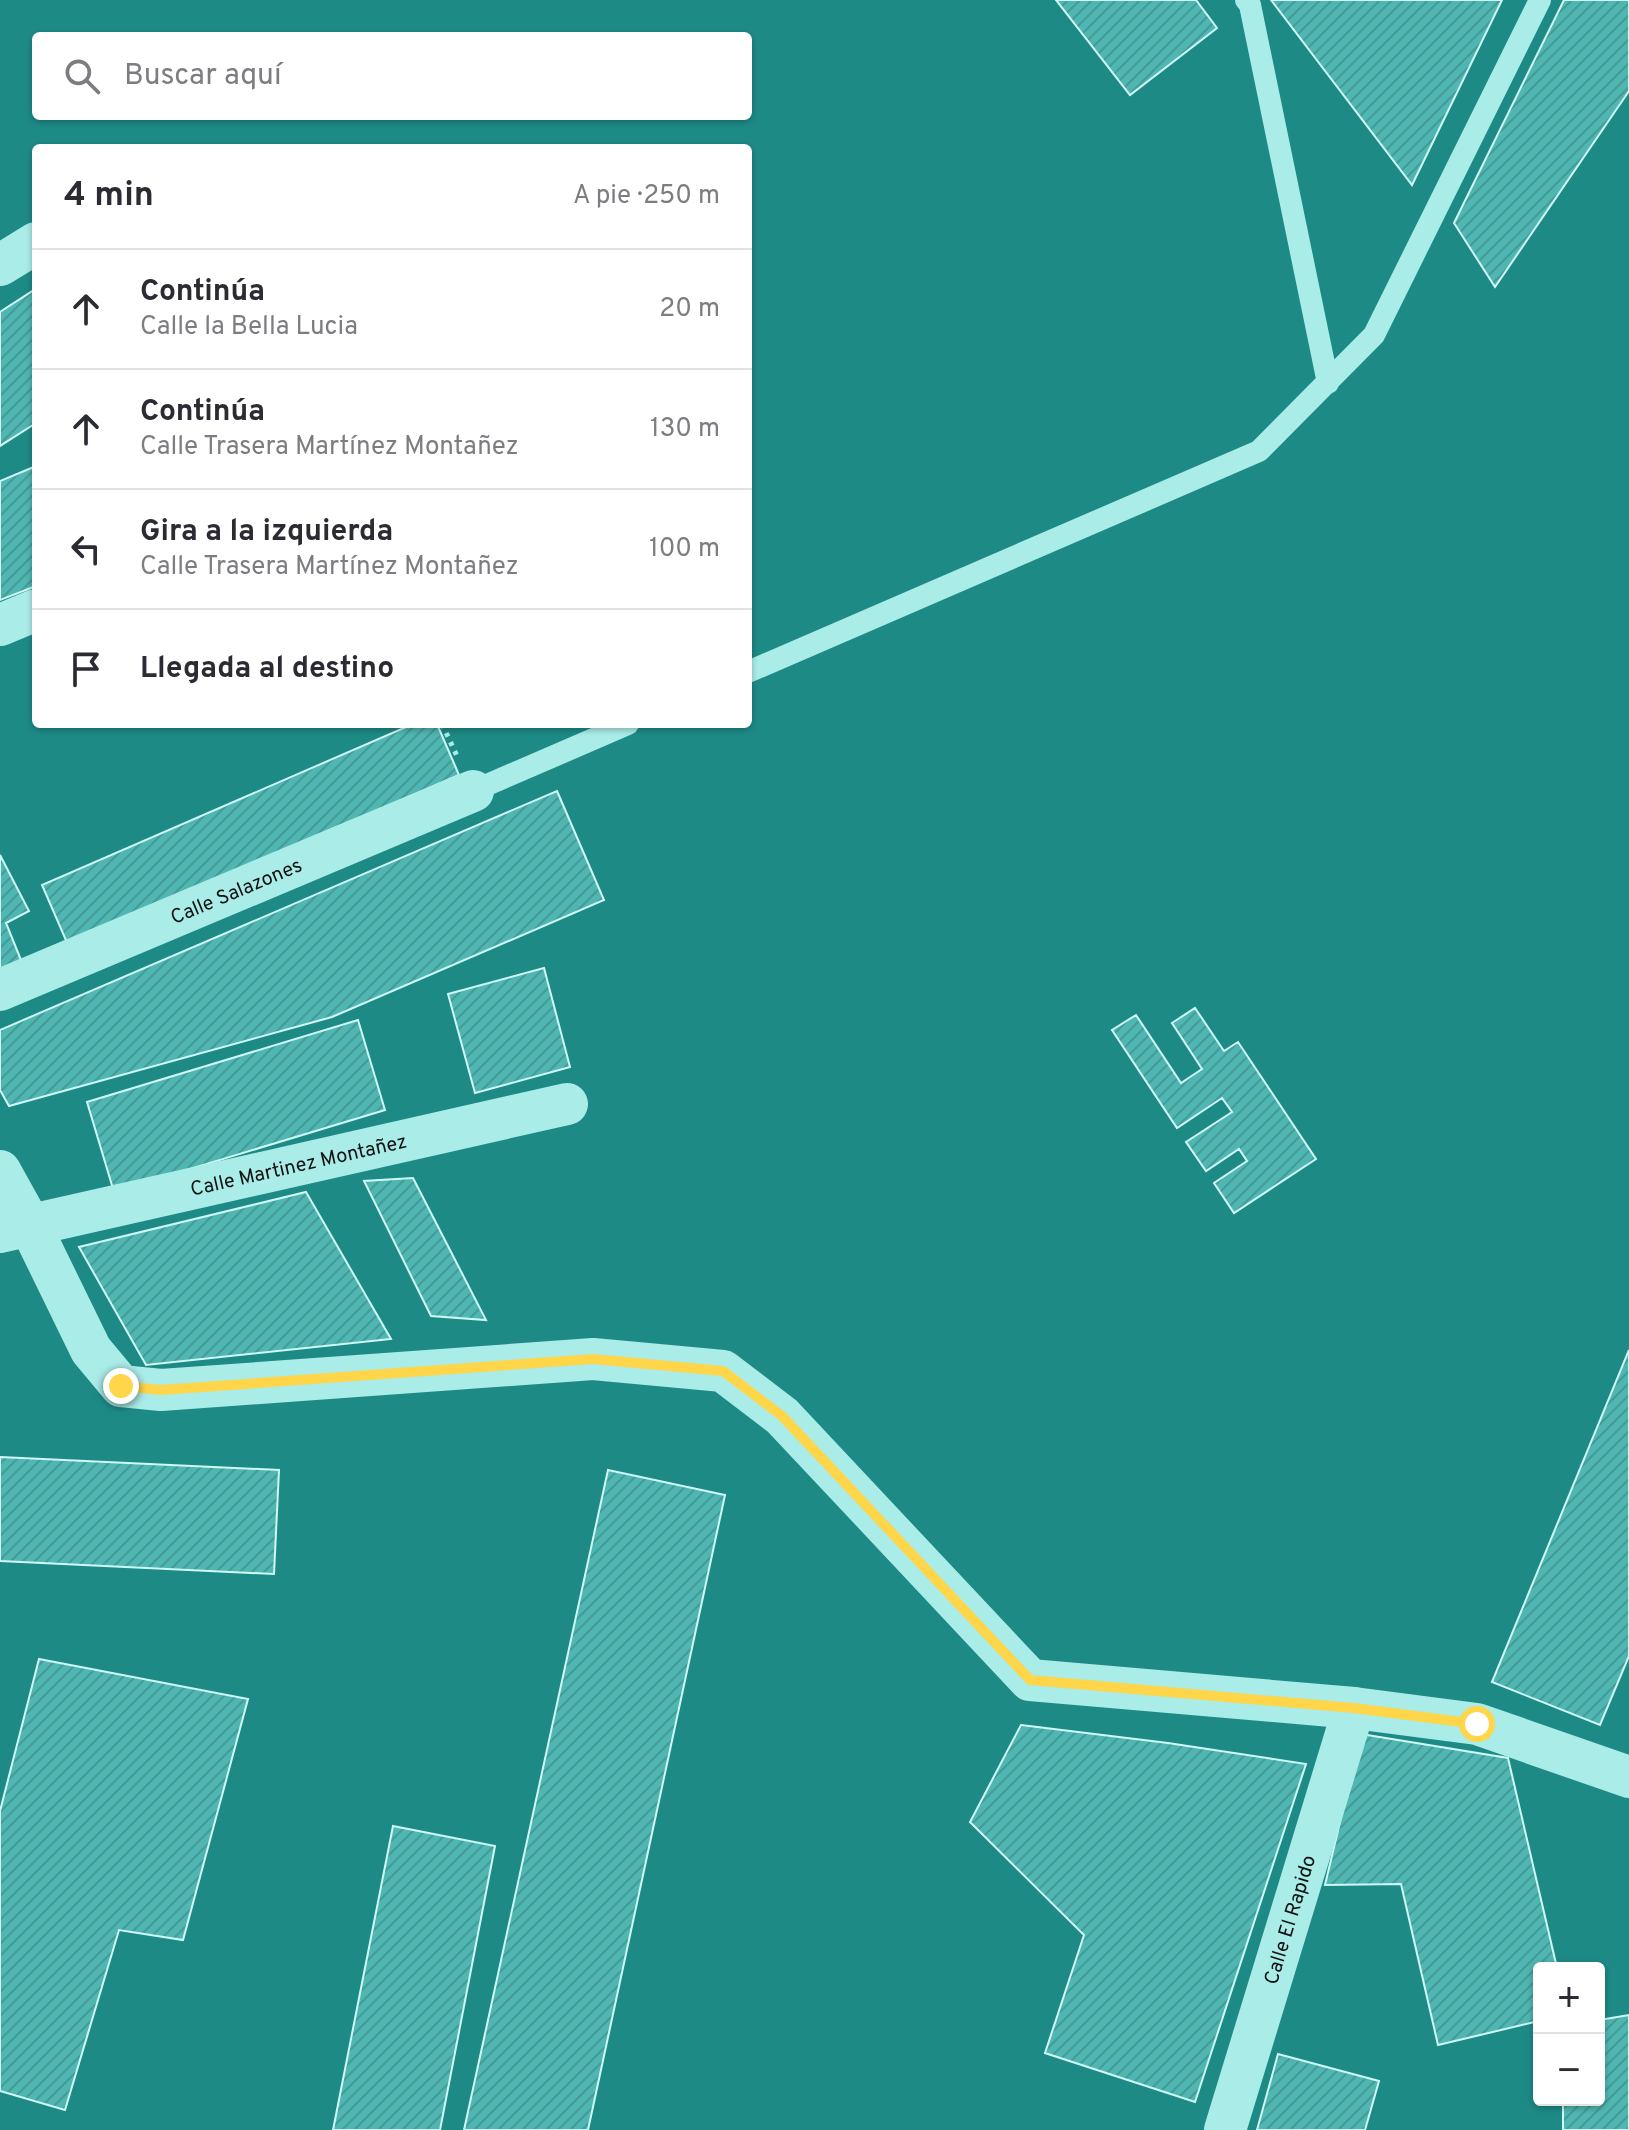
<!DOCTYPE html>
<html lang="es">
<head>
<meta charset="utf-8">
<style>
  :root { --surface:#fff; --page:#f2f2f3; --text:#2b2b33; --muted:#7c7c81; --line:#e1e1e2 }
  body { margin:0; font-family:Overpass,sans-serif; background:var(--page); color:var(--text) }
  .controls { position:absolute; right:24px; bottom:24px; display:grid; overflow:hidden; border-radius:8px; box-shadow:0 2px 6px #0004 }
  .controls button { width:72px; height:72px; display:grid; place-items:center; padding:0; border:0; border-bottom:2px solid var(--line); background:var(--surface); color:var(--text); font:40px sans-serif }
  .stop { position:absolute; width:24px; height:24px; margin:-18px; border:6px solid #ffd54a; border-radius:50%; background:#fff }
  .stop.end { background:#ffd54a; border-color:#fff; box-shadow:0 2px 8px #0008 }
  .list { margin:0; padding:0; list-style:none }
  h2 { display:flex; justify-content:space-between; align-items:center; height:104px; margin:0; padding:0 32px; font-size:34px }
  h2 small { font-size:26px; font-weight:400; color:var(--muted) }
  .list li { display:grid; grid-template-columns:52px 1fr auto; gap:24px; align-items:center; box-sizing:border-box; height:120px; padding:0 32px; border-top:2px solid var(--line) }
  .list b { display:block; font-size:30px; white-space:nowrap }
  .list p { margin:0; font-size:26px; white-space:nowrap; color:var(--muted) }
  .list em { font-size:26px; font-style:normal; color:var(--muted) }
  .icon { flex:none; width:44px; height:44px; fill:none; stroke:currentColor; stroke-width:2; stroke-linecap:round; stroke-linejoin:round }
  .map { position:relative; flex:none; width:1629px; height:2130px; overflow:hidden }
  .search { position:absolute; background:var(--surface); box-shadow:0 2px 6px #0004; left:32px; top:32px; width:720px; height:88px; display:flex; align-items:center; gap:20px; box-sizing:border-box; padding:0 28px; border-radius:8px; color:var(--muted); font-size:30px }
  .panel { position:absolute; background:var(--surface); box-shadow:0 2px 6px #0004; left:32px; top:144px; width:720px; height:584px; border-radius:8px }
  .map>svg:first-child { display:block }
</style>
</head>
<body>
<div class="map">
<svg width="1629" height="2130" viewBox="0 0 1629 2130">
  <defs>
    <pattern id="building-hatch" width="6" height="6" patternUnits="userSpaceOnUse" patternTransform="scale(2)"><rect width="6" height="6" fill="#4fb6b1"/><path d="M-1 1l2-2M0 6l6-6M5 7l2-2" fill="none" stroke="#449b97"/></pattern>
  </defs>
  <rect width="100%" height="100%" fill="#1e8a86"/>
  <path fill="url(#building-hatch)" stroke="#cef9f6" stroke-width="2" d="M1056 0H1196L1217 28 1130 95Z
    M1271 0H1502L1412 185Z
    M1564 0H1629V91L1495 287 1454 223Z
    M34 290 36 294V423L0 446V312Z
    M36 466V586L0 600V481Z
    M413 724H437L459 775 68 945 42 885Z
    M557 791 604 900 332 1017 9 1106 0 1090V1030Z
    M0 855 29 911 6 923 21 960 0 969Z
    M544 968 570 1067 475 1093 448 994Z
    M1195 1008 1224 1051 1238 1042 1316 1159 1234 1213 1214 1183 1247 1161 1239 1149 1206 1171 1186 1142 1232 1112 1222 1098 1177 1128 1112 1030 1136 1015 1181 1083 1202 1069 1172 1023Z
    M358 1020 385 1110 114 1192 87 1102Z
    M413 1178 486 1320 431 1316 364 1181Z
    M306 1192 391 1339 146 1365 79 1247Z
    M1629 1350V1656L1600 1725 1492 1682Z
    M0 1457 279 1470 274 1574 0 1561Z
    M608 1470 725 1495 588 2130H464Z
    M39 1659 248 1699 183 1940 119 1930 65 2110 0 2091V1811Z
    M1021 1725 1168 1743 1306 1764 1195 2102 1045 2053 1084 1935 970 1822Z
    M1361 1734 1508 1758 1557 1968H1539V2021L1438 2045 1401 1884 1325 1885Z
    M393 1826 495 1846 440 2130H333Z
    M1629 2015V2130H1563V2100H1599V2020Z
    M1278 2054 1379 2081 1365 2130H1257Z"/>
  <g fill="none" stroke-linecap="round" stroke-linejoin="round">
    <path stroke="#a9ece8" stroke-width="5" stroke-dasharray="4 6" stroke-linecap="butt" d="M442 724 457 756"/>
    <path stroke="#a9ece8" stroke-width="22" d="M1246 0 1250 5 1328 383
      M748 672 1259 451 1374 335 1540 0
      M473 791 628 724"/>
    <g stroke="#a9ece8" stroke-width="42">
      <path d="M0 265 36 243"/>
      <path d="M0 625 36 610"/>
      <path id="s1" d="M0 990 473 791"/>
      <path d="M0 1171 30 1225 91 1350 121 1386 161 1390 593 1359 723 1371 782 1416 1030 1680 1354 1708 1477 1724 1629 1777"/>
      <path id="s2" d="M0 1232 567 1104"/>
      <path id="s3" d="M1225 2130 1354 1708"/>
    </g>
  </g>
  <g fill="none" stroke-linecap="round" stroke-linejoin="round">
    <path stroke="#ffd54a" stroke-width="10" d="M121 1386 161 1390 593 1359 723 1371 782 1416 1030 1680 1354 1708 1477 1724"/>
  </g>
  <g text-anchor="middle" stroke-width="7" stroke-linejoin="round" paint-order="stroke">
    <g font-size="20" fill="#111" stroke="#1e8a86">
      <text dy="7" stroke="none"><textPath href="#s1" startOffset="256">Calle Salazones</textPath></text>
      <text dy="7" stroke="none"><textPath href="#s2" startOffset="306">Calle Martinez Montañez</textPath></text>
      <text dy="7" stroke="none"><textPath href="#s3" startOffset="220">Calle El Rapido</textPath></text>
    </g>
  </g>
</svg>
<div class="controls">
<button>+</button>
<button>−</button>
</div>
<div class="stop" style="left:1477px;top:1724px"></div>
<div class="stop end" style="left:121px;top:1386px"></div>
<div class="search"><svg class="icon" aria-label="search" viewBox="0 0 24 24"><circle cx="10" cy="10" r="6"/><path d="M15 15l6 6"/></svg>Buscar aquí</div>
<section class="panel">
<h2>4 min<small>A pie · 250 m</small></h2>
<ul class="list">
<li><svg class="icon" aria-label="ahead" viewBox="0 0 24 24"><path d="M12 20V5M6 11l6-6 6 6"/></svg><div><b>Continúa</b><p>Calle la Bella Lucia</p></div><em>20 m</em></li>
<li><svg class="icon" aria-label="ahead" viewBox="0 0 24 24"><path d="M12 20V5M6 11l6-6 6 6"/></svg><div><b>Continúa</b><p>Calle Trasera Martínez Montañez</p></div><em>130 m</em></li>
<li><svg class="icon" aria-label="left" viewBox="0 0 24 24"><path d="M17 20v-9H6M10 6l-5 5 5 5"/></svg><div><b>Gira a la izquierda</b><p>Calle Trasera Martínez Montañez</p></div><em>100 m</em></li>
<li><svg class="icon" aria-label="arrive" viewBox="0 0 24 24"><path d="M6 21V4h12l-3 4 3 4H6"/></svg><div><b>Llegada al destino</b></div></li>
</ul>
</section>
</div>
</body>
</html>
